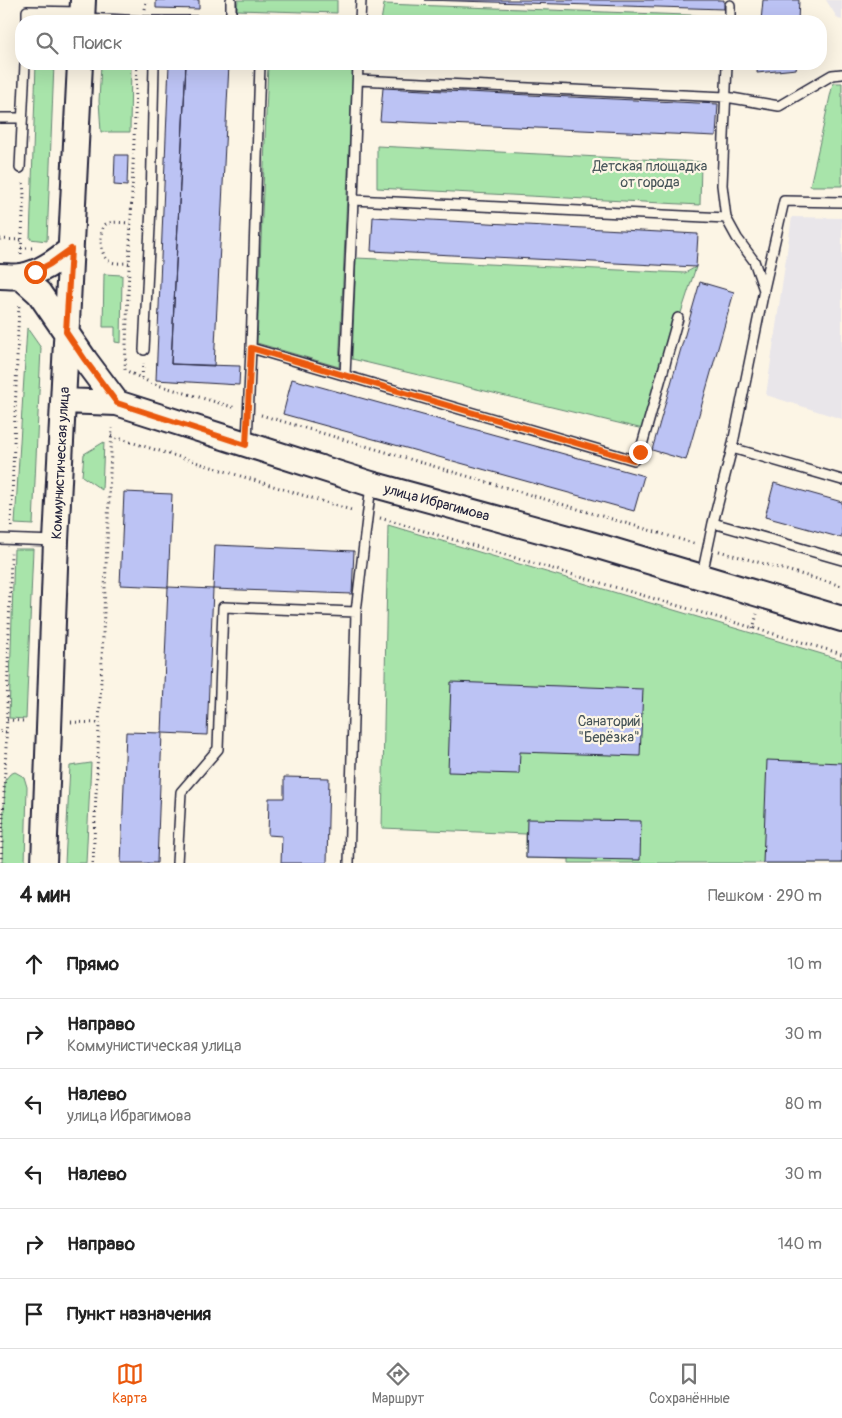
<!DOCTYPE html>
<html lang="ru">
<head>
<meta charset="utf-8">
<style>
  :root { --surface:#fff; --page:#f6f6f6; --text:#222; --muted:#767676; --line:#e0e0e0; --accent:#ea580c }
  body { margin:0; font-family:Pangolin,sans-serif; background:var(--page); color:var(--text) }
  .stop { position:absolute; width:15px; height:15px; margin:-11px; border:4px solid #ea580c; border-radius:50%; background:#fff }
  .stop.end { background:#ea580c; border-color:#fff; box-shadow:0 1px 5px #0008 }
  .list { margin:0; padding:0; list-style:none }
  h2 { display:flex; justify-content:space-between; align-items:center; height:65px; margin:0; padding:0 20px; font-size:21px }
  h2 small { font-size:16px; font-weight:400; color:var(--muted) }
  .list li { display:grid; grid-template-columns:32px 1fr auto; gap:15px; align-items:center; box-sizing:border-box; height:70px; padding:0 20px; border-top:1px solid var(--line) }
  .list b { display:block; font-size:19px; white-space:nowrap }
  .list p { margin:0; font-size:16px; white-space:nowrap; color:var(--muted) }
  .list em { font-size:16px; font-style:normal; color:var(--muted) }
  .icon { flex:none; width:28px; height:28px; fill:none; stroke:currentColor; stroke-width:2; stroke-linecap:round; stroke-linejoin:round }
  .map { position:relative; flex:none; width:842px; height:863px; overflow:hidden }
  .search { position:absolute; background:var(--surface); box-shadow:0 5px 20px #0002; left:15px; right:15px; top:15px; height:55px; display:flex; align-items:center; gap:12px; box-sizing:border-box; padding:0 18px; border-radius:20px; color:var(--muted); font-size:19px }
  .sheet { height:485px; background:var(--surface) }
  nav { display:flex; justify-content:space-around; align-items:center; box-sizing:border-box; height:70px; border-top:1px solid var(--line); background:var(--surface); font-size:14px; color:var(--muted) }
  nav a { display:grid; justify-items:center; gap:2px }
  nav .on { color:var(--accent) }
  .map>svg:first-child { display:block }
</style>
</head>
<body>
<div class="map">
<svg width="842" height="863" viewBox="0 0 842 863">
  <rect width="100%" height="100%" fill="#fcf5e5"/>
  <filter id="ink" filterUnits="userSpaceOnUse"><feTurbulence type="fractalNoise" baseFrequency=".02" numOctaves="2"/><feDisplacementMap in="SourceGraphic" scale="10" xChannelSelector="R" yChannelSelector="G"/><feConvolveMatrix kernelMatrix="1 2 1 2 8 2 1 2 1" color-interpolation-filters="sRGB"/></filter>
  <g filter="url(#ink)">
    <path fill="#e9e6ea" d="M826 0H842V20L838 19Z
      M792 217 842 218V419L766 395Z"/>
    <path fill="#a8e4aa" stroke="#658372" d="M238 0H337V13L237 10Z
      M384 4 714 16V21H381Z
      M36 64H54L47 241 30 239Z
      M101 64H131L130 132H101L99 101Z
      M268 64H353L339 367 257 343Z
      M833 83H842V186H810Z
      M377 146 701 162 700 205 377 188Z
      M356 258 685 273 696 267 643 429 352 359Z
      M104 274 122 275 121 343 115 342V327H103Z
      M27 328 41 348 33 525 15 524Z
      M104 442 102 490 82 476 84 454Z
      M388 525 842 660V863H569V859L526 858V834L382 828Z
      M14 549H33L26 719 9 718Z
      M91 763 86 863H65L70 766Z
      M15 772 24 777 27 787 25 863H2L5 780 10 774Z"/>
    <path fill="#bcc3f4" stroke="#22223b" d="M156 0H199V9L156 8Z
      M425 0H724V9Z
      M763 0H799L798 21H761Z
      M169 64H186L171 364 240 366 239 385 156 380Z
      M186 64H229L214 366 171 364Z
      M758 64H797L796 69 757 73Z
      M383 88 718 104 716 136 380 121Z
      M115 155H128L127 186 114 185Z
      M373 217 698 234 696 267 371 251Z
      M700 282 734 292 686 460 652 450Z
      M292 379 644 476 634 511 283 414Z
      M774 483 842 502V538L765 517Z
      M124 492 172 494 168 587 120 585Z
      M215 545 354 551 352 594 213 589Z
      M168 587 213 589 207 735 162 733Z
      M451 682 643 689 640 756 520 752 519 774 448 772Z
      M126 732 162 733 157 863H121Z
      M767 760 842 763V863H763Z
      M284 777 329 778 327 863H281L282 836 268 835 269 798H284Z
      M527 819 641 821 640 860 526 858Z"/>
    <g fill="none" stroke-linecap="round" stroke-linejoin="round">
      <defs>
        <path id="lane" d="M84 18 145 21H234
          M27 21V11L82 12
          M231 21V0
          M360 21 361 0
          M730 21V5
          M358 80 726 97 779 106 832 75 842 74
          M0 118H22
          M20 168 25 64
          M353 200 726 218
          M764 289 784 201 842 202
          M251 348 260 64
          M144 350 151 206 154 64
          M345 376 353 200 358 64
          M247 442 251 348 634 460 640 452 678 318
          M732 448 842 480
          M713 523 842 560
          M0 539 56 541
          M702 575 713 523 732 448 764 290 754 261 737 238 726 218 722 185 727 64
          M177 863 181 792 218 749 223 607 356 612 371 485
          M349 863 356 612"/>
        <path id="secondary" d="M82 21 83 0
          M0 276C7 276 14 277 21 276 40 273 56 261 71 249
          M20 276 39 293 85 360 117 403
          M63 401 117 403 371 484 598 546 842 619
          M44 863 56 541 80 64"/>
      </defs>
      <use href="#lane" stroke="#22223b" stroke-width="12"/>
      <use href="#secondary" stroke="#22223b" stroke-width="28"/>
      <path stroke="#22223b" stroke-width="3" stroke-dasharray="1 4" stroke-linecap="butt" d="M145 9 146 0
        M137 64 125 370 151 383 236 408
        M0 239 21 240
        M21 248H34
        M21 254 24 195 23 181
        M129 263C123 263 114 264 109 261 100 257 98 229 106 224 112 221 124 223 130 223
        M142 378 143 363
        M261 415 696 544
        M111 436 354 511
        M380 518 842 654
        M11 527 19 303
        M719 551 842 586
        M753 629 757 614
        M7 720 23 721
        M71 722 99 723
        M0 732H6
        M1 863 6 747 11 553
        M93 863 112 428"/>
      <use href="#lane" stroke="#fcf5e5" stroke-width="9"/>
      <use href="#secondary" stroke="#fcf5e5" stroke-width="24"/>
    </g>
  </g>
  <g fill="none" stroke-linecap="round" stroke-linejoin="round" filter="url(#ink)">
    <path stroke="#ea580c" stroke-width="6" d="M35 272 50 264 71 249 66 332 85 360 117 403 246 445 251 348 634 460 640 452"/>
  </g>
  <g text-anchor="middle" stroke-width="4.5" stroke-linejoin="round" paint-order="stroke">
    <g font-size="14" fill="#445257" stroke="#fcf5e5">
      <text x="650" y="171">Детская площадка<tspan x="650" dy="16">от города</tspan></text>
      <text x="609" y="726">Санаторий<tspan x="609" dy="16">"Берёзка"</tspan></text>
    </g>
    <g font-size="14" fill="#22223b" stroke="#fcf5e5">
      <text transform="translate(60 463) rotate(-87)" y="5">Коммунистическая улица</text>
      <text transform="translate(437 502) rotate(15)" y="5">улица Ибрагимова</text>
    </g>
  </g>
</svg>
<div class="stop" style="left:35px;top:272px"></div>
<div class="stop end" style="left:640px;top:452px"></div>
<div class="search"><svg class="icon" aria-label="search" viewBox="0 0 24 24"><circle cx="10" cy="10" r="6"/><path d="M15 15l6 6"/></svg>Поиск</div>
</div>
<section class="sheet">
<h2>4 мин<small>Пешком · 290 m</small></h2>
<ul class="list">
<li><svg class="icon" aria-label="ahead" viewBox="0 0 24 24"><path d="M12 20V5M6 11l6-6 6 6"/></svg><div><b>Прямо</b></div><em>10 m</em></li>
<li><svg class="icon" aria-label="right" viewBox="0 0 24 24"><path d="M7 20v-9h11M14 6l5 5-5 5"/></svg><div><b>Направо</b><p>Коммунистическая улица</p></div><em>30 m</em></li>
<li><svg class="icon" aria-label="left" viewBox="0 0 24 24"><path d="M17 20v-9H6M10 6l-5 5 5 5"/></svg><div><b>Налево</b><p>улица Ибрагимова</p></div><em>80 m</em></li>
<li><svg class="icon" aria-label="left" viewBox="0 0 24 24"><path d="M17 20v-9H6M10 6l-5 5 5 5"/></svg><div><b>Налево</b></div><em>30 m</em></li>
<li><svg class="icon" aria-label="right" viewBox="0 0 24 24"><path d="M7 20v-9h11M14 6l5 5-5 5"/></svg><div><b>Направо</b></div><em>140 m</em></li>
<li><svg class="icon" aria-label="arrive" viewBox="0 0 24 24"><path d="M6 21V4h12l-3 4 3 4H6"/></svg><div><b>Пункт назначения</b></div></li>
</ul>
</section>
<nav>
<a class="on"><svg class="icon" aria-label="map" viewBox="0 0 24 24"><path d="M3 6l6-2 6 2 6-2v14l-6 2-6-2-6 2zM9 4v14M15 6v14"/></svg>Карта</a>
<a><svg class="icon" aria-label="directions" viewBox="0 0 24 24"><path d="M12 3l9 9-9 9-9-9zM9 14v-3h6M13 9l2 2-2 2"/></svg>Маршрут</a>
<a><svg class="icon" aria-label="saved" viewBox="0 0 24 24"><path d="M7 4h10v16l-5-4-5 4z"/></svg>Сохранённые</a>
</nav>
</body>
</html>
